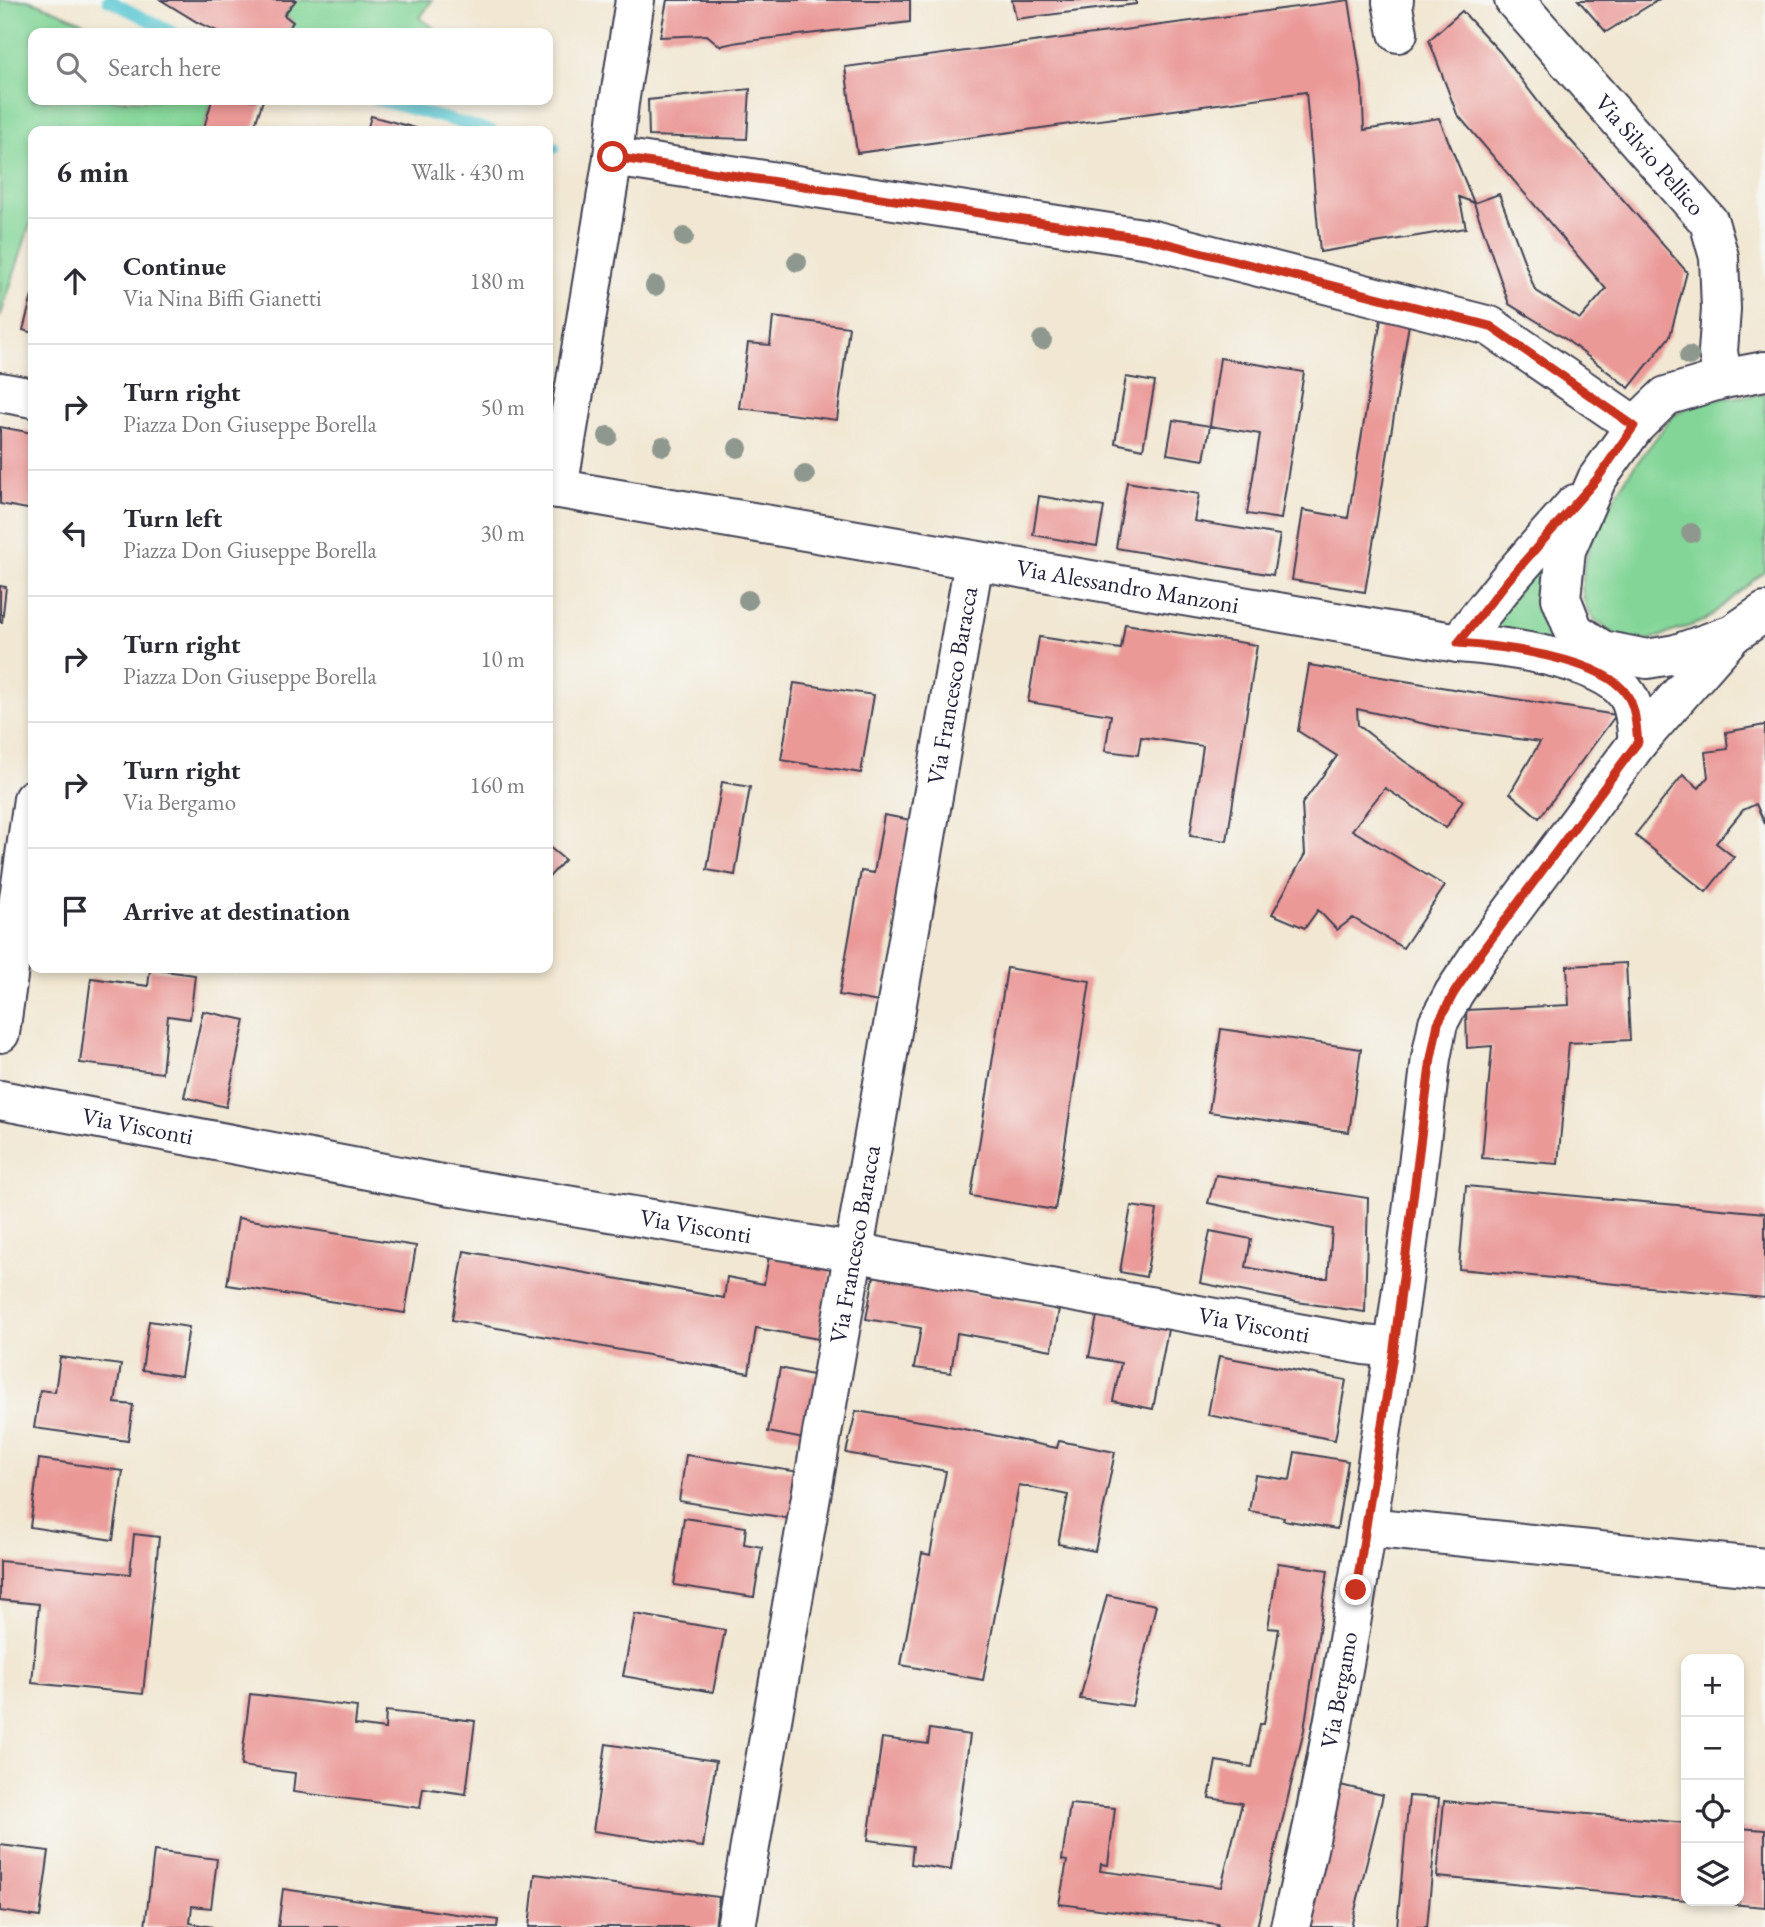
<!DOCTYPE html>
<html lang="en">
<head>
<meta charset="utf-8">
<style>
  :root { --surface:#fff; --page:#f7f7f7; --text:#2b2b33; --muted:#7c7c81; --line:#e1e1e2 }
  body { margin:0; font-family:"EB Garamond",serif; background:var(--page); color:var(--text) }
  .controls { position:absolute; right:21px; bottom:21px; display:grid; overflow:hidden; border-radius:14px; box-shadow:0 4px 10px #0003 }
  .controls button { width:63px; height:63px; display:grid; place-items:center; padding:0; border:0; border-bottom:2px solid var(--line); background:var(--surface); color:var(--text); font:35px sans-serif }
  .stop { position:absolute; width:21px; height:21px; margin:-16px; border:5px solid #c8321e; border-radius:50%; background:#fff }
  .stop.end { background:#c8321e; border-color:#fff; box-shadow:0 2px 7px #0008 }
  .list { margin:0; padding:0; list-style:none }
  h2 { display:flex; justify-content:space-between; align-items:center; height:91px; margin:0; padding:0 28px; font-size:30px }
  h2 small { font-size:23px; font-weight:400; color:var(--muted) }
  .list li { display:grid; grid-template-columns:46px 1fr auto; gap:21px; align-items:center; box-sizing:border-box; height:126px; padding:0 28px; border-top:2px solid var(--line) }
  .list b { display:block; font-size:26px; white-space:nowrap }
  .list p { margin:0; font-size:23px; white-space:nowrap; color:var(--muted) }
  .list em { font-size:23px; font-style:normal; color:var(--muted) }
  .icon { flex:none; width:38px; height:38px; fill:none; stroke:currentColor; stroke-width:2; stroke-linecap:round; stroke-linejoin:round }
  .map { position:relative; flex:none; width:1765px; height:1927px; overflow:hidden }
  .search { position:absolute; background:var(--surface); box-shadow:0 4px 10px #0003; left:28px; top:28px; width:525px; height:77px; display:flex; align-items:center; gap:18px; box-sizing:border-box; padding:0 24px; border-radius:14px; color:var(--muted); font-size:26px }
  .panel { position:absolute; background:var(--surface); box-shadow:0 4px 10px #0003; left:28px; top:126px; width:525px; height:847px; border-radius:14px }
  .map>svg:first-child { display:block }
</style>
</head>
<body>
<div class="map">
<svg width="1765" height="1927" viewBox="0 0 1765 1927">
  <rect width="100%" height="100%" fill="#f6f6f2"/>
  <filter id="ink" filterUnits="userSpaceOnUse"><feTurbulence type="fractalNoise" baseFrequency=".0143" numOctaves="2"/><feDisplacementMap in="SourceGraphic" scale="14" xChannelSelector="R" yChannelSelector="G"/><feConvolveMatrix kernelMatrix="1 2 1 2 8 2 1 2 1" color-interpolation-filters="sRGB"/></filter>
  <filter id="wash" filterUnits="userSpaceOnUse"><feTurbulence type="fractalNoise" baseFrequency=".00686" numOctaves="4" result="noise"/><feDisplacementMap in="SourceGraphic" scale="28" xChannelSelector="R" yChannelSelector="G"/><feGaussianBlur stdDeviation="1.57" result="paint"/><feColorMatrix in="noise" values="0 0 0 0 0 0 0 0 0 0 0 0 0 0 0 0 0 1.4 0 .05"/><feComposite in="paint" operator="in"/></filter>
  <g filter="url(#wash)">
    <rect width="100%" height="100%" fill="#f1e7d2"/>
    <path fill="#82d597" stroke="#527c69" stroke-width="2" d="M0 0H30L109 33H33V100H212L203 131H33V224H30L0 318Z
      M296 0H432L420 18 441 33H286L293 22 284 15Z
      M1765 394V571L1704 621 1649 640 1619 638 1595 620 1586 608 1582 589 1584 566 1593 535 1628 475 1672 417 1699 401Z
      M1546 557 1556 643 1485 631Z"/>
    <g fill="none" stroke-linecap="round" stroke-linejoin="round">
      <path stroke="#5bc8d3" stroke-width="12" d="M108 0 174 33
        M377 100 492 131
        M548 146 554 148"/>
    </g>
    <g id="blocks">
      <path fill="#ea9997" d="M161 0H296L284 15 293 22 286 33H221L197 22Z
        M667 0H910V22L739 42 720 46 707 35 660 37Z
        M1012 0H1136V4L1016 19Z
        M1349 0 1362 85 1364 130 1439 118 1474 203 1459 197 1466 228 1320 252 1306 92 857 153 845 67Z
        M1578 0H1658L1606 32Z
        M1462 11 1500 52 1550 117 1687 272 1670 336 1629 388 1564 338 1509 304 1474 203 1499 194 1535 290 1580 319 1606 289 1457 114 1429 40Z
        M750 89 747 139 649 136 648 100Z
        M212 100H263L253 131H203Z
        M371 116 423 130V131H367Z
        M32 296H33V333L23 330Z
        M773 317 849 327 837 420 739 408 748 343 770 345Z
        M1381 319 1409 324 1365 592 1292 580 1303 510 1348 518Z
        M1220 358 1304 372 1281 519 1247 514 1260 434 1210 426Z
        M1126 377 1155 382 1143 449 1115 443Z
        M1173 420 1210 426 1204 460 1167 454Z
        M0 427 33 433V510L0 504Z
        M1127 482 1199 494 1194 521 1280 535 1273 575 1116 548Z
        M1039 496 1104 507 1097 546 1033 535Z
        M0 586 6 587 2 622H0Z
        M1125 624 1257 645 1227 841 1190 836 1203 746 1141 737 1138 755 1105 751 1111 715 1028 702 1039 637 1121 649Z
        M1309 665 1453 689 1616 715 1539 818 1510 793 1540 742 1448 729 1357 709 1358 725 1404 761 1463 800 1446 828 1385 788 1352 830 1445 886 1403 948 1353 918 1337 930 1318 910 1305 928 1272 914 1305 854 1302 804 1337 756 1298 731Z
        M794 683 874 695 861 773 781 760Z
        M1765 725V824L1756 804 1743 810 1716 843 1734 857 1706 892 1635 835 1683 775 1699 788 1708 777 1705 752 1728 749 1726 732Z
        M722 782 750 787 735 875 707 870Z
        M884 815 911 820 879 1002 839 995 861 871 874 873Z
        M548 846 565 860 548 878Z
        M1626 963 1630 1040 1569 1043 1558 1164 1482 1158 1492 1046 1467 1048 1466 1010 1569 1005 1567 966Z
        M1007 968 1090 981 1055 1210 971 1196Z
        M150 969 195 975 190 1019 168 1016 162 1073 80 1063 91 978 148 986Z
        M203 1011 245 1020 226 1107 184 1097Z
        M1221 1029 1361 1049 1349 1132 1209 1112Z
        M1216 1175 1368 1198 1365 1312 1297 1302 1200 1283 1210 1231 1251 1239 1246 1267 1302 1278H1328L1332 1229 1208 1203Z
        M1466 1186 1765 1213V1298L1459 1269Z
        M1131 1206 1157 1210 1146 1277 1120 1272Z
        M238 1218 416 1246 405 1313 227 1285Z
        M464 1251 724 1298 727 1277 764 1284 769 1256 832 1268 819 1339 756 1328 749 1373 452 1320Z
        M874 1276 1059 1309 1052 1350 957 1333 951 1373 914 1368 921 1328 866 1319Z
        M1098 1311 1169 1324 1153 1409 1113 1401 1121 1363 1089 1357Z
        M149 1321 189 1327 181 1376 142 1370Z
        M1219 1356 1346 1380 1335 1440 1208 1415Z
        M60 1357 121 1365 115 1403 133 1405 128 1441 34 1428 40 1390 55 1392Z
        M780 1368 826 1378 814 1441 768 1432Z
        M856 1411 939 1424 1057 1448 1059 1441 1115 1452 1095 1551 1058 1544 1068 1495 1019 1485 983 1680 901 1665 922 1553 930 1555 946 1471 846 1453Z
        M1295 1452 1348 1461 1337 1529 1283 1520 1284 1517 1249 1511 1255 1475 1290 1480Z
        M686 1455 800 1472 793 1519 679 1501Z
        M39 1459 123 1471 113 1540 30 1527Z
        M684 1518 746 1527 744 1544 762 1547 754 1597 674 1585Z
        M134 1534 159 1537 143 1694 32 1683 39 1604 0 1600V1561L130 1574Z
        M1278 1563 1328 1570 1304 1730 1257 1927H1217L1218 1924 1059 1904 1067 1861 1062 1860 1070 1804 1115 1808 1108 1865 1101 1864 1100 1871 1221 1887 1242 1803 1209 1798 1216 1761 1252 1767 1260 1724H1264L1279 1629 1268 1628Z
        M1107 1595 1156 1605 1132 1706 1080 1699Z
        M635 1614 725 1630 713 1692 623 1676Z
        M250 1694 357 1707 355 1725 385 1729 386 1711 475 1721 466 1794 423 1788 420 1808 293 1792 295 1773 241 1766Z
        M930 1729 970 1735 951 1870 911 1864 913 1846 868 1840 882 1738 928 1744Z
        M606 1744 716 1761 703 1847 593 1831Z
        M1340 1785 1383 1795 1351 1927H1306Z
        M1409 1796 1439 1798 1427 1927H1397Z
        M1444 1801 1686 1823V1900L1437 1877Z
        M1739 1828 1765 1830V1907L1718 1903V1901H1739Z
        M0 1845 49 1851 40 1917 0 1911Z
        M154 1851 217 1859 211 1908 192 1906 190 1923 213 1927H145Z
        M535 1874 719 1897 715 1927H529Z
        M283 1889 498 1920 497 1927H278Z"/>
    </g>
  </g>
  <g filter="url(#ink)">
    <use href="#blocks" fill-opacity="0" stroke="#414052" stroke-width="2"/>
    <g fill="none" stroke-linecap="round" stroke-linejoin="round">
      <defs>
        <g id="minor">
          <path d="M1394 0 1392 2 1398 33"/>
          <path id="s1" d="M1514 0 1709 222 1719 257 1721 309 1718 352 1723 379"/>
          <path d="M613 157 1149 239 1490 326 1635 426"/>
          <path d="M1765 371 1723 379 1666 396 1635 426 1597 479 1566 550 1561 598 1574 631 1602 650 1647 659 1676 654 1733 634 1765 612"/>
          <path d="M0 392 33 398"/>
          <path id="s2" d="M548 487 1458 643C1499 646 1604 658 1627 695 1636 708 1636 727 1638 742"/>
          <path d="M558 489 613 157 619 103 635 0"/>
          <path d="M1458 643 1509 579 1575 504"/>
          <path d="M0 1033 33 799"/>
          <path id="s3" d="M0 1100 452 1186 852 1252 1364 1345 1393 1348"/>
          <path d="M1367 1527 1765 1568"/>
          <path id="s4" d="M736 1927 974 561"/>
          <path id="s5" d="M1290 1927C1317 1817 1337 1706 1356 1594 1386 1416 1410 1237 1431 1058L1438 1023 1454 993 1480 954 1638 742 1733 634"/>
        </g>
      </defs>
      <use href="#minor" stroke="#414052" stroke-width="42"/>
      <use href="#minor" stroke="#fff" stroke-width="38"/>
    </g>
    <g fill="#8f988e">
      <circle cx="684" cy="237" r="10"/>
      <circle cx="797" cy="262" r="10"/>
      <circle cx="655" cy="286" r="10"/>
      <circle cx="1042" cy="340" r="10"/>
      <circle cx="1689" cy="356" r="10"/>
      <circle cx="608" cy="436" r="10"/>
      <circle cx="663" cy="446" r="10"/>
      <circle cx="738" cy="448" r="10"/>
      <circle cx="805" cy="475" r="10"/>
      <circle cx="1691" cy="533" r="10"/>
      <circle cx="748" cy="600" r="10"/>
    </g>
  </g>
  <g fill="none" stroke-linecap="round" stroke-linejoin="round" filter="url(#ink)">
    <path stroke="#c8321e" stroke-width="9" d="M613 157 1149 239 1490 326 1634 426 1597 479 1509 579 1458 643C1499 646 1604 658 1627 695 1636 708 1636 727 1638 742L1480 954 1454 993 1438 1023 1431 1058 1394 1348 1356 1590"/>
  </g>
  <g text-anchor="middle" stroke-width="6" stroke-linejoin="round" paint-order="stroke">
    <g font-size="24" fill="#22223b" stroke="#f6f6f2">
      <text dy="8" stroke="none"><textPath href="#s1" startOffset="206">Via Silvio Pellico</textPath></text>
      <text dy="8" stroke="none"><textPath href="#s2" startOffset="588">Via Alessandro Manzoni</textPath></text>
      <text dy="8" stroke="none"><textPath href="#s4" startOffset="1260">Via Francesco Baracca</textPath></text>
      <text dy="8" stroke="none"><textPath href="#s3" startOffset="140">Via Visconti</textPath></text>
      <text dy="8" stroke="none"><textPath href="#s3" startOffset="707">Via Visconti</textPath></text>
      <text dy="8" stroke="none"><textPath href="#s4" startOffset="693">Via Francesco Baracca</textPath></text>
      <text dy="8" stroke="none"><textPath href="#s3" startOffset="1274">Via Visconti</textPath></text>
      <text dy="8" stroke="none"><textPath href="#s5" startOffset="242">Via Bergamo</textPath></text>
    </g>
  </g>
</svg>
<div class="controls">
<button>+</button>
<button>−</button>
<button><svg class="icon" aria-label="locate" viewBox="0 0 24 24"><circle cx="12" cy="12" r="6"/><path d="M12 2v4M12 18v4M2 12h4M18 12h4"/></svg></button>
<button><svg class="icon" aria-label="layers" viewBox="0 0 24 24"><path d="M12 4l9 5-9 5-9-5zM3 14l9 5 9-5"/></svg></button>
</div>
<div class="stop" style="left:613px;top:157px"></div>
<div class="stop end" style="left:1356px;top:1590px"></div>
<div class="search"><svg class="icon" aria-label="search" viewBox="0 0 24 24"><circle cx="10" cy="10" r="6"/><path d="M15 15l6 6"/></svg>Search here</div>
<section class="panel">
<h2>6 min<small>Walk · 430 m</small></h2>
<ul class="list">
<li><svg class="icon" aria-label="ahead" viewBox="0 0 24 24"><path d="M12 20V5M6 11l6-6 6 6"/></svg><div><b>Continue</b><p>Via Nina Biffi Gianetti</p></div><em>180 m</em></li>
<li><svg class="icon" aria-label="right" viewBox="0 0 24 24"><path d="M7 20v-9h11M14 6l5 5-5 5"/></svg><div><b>Turn right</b><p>Piazza Don Giuseppe Borella</p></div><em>50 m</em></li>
<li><svg class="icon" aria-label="left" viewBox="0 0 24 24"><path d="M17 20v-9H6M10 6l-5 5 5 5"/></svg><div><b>Turn left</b><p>Piazza Don Giuseppe Borella</p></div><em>30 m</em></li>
<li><svg class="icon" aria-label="right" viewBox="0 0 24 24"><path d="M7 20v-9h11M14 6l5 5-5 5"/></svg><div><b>Turn right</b><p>Piazza Don Giuseppe Borella</p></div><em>10 m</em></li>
<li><svg class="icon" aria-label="right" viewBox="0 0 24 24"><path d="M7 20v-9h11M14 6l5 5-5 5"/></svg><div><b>Turn right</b><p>Via Bergamo</p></div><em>160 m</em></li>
<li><svg class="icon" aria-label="arrive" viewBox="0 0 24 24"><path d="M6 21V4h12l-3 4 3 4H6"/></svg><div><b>Arrive at destination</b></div></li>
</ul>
</section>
</div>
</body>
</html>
